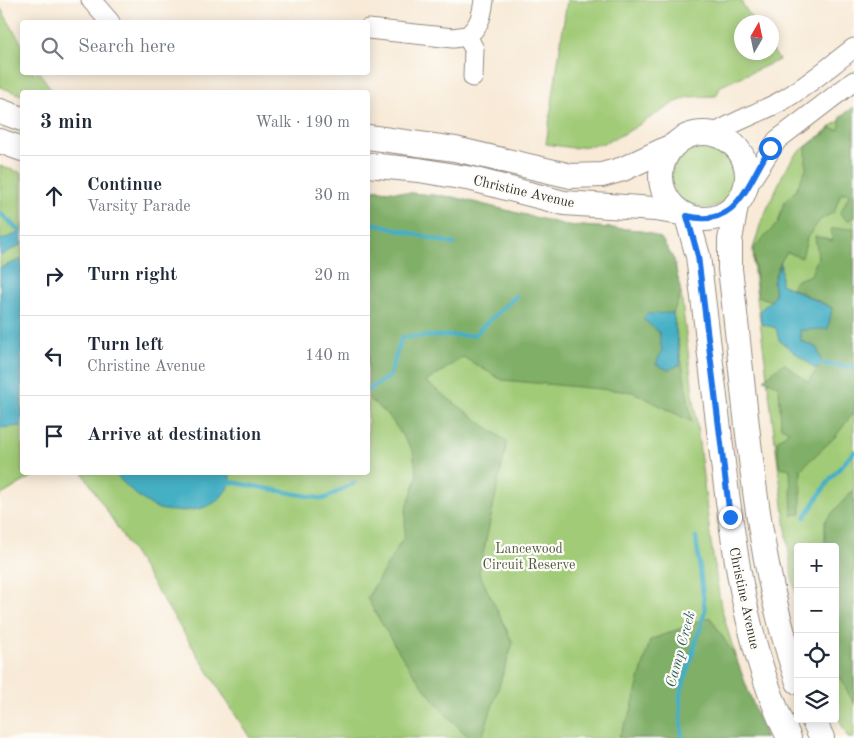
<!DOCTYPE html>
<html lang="en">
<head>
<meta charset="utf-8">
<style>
  :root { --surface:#fff; --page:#f2f2f3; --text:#1f2937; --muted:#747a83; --line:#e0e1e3 }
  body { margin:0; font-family:"Old Standard TT",serif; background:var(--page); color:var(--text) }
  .controls { position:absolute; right:15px; bottom:15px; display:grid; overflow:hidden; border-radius:5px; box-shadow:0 2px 12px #0003 }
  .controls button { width:45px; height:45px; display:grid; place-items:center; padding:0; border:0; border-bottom:1px solid var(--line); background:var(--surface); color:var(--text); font:25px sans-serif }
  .compass { position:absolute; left:734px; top:15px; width:45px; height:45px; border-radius:50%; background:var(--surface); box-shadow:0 2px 12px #0003; rotate:9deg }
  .stop { position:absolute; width:15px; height:15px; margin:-11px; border:4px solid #1a73e8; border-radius:50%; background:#fff }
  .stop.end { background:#1a73e8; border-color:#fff; box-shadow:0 1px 5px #0008 }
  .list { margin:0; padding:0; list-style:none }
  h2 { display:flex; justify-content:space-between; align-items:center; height:65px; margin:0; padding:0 20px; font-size:21px }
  h2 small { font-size:16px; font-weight:400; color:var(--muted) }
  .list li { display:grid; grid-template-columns:32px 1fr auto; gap:15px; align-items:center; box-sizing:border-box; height:80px; padding:0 20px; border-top:1px solid var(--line) }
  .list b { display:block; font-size:19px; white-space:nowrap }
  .list p { margin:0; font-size:16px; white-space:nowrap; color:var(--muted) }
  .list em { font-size:16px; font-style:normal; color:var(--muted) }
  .icon { flex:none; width:28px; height:28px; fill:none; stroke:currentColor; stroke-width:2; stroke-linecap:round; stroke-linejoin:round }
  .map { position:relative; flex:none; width:854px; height:738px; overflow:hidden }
  .search { position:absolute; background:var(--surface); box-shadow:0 2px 12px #0003; left:20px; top:20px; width:350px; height:55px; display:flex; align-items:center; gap:12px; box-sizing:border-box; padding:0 18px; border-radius:5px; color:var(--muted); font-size:19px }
  .panel { position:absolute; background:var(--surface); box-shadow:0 2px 12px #0003; left:20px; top:90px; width:350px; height:385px; border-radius:5px }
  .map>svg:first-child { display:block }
</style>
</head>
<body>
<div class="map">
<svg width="854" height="738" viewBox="0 0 854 738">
  <rect width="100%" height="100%" fill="#fdfcf7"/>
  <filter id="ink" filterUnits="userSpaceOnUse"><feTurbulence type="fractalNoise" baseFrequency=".02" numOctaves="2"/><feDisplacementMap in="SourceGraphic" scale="10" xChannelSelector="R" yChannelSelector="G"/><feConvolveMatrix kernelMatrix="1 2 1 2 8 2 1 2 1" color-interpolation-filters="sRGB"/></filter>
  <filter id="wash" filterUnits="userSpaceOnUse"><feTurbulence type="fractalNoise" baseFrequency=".0096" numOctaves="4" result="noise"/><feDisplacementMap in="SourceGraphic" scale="20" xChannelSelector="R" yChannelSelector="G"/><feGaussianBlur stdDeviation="1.12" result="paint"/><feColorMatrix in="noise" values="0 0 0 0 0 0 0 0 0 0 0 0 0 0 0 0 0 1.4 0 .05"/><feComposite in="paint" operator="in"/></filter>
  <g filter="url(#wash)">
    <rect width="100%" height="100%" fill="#f8ead7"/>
    <path fill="#a1cb77" stroke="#667b51" d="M567 0H740L754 22H742V52H772V49L779 60 721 86 716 96 689 97 676 102 624 134 601 144 573 148 546 144Z
      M0 7 22 44V72L40 73 53 92H22V95L0 87Z
      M854 109V738H848L835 711V547H798V601L792 577 754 273 753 249 761 222 784 172 795 155Z
      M670 174a34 34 0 1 1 68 0a34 34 0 1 1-68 0Z
      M0 166 22 173V472L38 473 0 496Z
      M368 189 453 197 566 225 640 230 661 238 674 260 681 293 711 543 721 607 747 696 765 738H250L83 473 368 472Z"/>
    <path fill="#80af68" stroke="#566d4a" d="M854 107V217L847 221 840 214 850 193H841L834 212 820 220 807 238 802 258 787 252C778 266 771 276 775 294L771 301 758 296 753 249 778 223 784 202 796 190 806 169V147L831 128 839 130 841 116Z
      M368 189 453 197 566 225 640 230 661 238 674 260 681 293 673 313 692 422 633 392 502 380 463 357 426 382 507 442 479 573 513 643 482 738H470C427 700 395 648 367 598L404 537 406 510 417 477 413 451 389 416 368 398Z
      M854 228V412L835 437 801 469V514L792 515 790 469 779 467 777 441 789 431 781 427 779 386 764 379 784 363 808 382 821 364 817 348 801 341 800 330 829 319 832 308 790 287 797 280 811 275 818 257 815 236 833 241 831 229Z
      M854 489V704L839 675 835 683V547H825V521Z
      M710 617 736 658 766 738H618L630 714 650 640Z"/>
    <path fill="#45afc4" stroke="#386d78" d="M22 232V244L0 256V240Z
      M22 259V426L0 428V268Z
      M781 263V284L832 308 828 329 800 330 801 341 817 348 822 364 816 369 779 340 776 328 761 324 760 310 771 301 775 294 773 282Z
      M673 313 681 364 668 370 656 364 662 351 659 332 643 319 647 314Z
      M114 473H229L231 482C219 505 207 509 182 511 175 511 166 511 159 509 142 502 126 486 114 473Z"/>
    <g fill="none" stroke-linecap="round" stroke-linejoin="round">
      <path stroke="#45afc4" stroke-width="4.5" d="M0 213 21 232
        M368 222 454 244
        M822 364 854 367
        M368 390 389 377 402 337 474 335 516 296
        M231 482 324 499 354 483
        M805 517 830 479 854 452
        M682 738 680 695 705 611 696 537"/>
    </g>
  </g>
  <g filter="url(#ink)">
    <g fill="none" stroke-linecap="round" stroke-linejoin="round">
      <defs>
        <path id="minor" d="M91 0 110 22
          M368 29 453 38 467 36
          M473 77 474 49 467 36C480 26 482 15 484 0
          M714 134C736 120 760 113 783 100 808 86 831 65 854 48
          M746 188 777 140 854 81"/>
        <path id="major" d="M0 111 22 119
          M661 176a43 43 0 1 1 86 0a43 43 0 1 1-86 0Z
          M368 137 455 149 571 176 602 175 623 169 672 146
          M0 141 22 149
          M368 165 419 170 472 179 564 203 655 209 681 213
          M736 206 730 240V269C747 407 752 550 798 682
          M687 217 698 256C706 325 715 394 723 463 735 557 747 651 789 738
          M813 719 822 738"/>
      </defs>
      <use href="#minor" stroke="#928a81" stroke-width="21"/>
      <use href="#major" stroke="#928a81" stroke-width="26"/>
      <use href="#minor" stroke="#fff" stroke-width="19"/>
      <use href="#major" stroke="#fff" stroke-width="24"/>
    </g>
  </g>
  <g fill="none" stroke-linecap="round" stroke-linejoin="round" filter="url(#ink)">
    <path stroke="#1a73e8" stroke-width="6" d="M730 517 698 256 687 216C738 229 747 183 770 148"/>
  </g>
  <g text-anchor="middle" stroke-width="4.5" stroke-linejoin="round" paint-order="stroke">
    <g font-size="14" fill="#2b2b2b" stroke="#fdfcf7">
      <text transform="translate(524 191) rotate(13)" y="5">Christine Avenue</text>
      <text transform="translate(745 598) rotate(78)" y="5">Christine Avenue</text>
    </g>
    <g font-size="14" fill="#4e5b42" stroke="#fdfcf7">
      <text x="529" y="553">Lancewood<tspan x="529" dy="16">Circuit Reserve</tspan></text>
    </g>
    <g font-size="15" font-style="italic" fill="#356068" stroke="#fdfcf7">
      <text transform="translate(680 649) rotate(-75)" y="5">Camp Creek</text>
    </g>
  </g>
</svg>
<div class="controls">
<button>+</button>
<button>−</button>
<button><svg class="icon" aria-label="locate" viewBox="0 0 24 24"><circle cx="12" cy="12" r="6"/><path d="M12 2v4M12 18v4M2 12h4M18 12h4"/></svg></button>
<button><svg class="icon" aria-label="layers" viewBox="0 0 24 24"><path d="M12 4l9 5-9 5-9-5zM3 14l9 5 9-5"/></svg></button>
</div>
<svg class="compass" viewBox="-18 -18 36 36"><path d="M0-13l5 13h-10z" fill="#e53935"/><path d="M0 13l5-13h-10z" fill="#747a83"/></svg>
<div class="stop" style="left:770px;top:148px"></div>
<div class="stop end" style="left:730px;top:517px"></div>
<div class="search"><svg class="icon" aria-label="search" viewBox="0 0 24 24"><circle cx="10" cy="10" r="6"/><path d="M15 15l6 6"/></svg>Search here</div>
<section class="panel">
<h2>3 min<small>Walk · 190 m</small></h2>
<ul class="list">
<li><svg class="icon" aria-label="ahead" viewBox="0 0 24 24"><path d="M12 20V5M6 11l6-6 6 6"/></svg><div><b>Continue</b><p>Varsity Parade</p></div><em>30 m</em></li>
<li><svg class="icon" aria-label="right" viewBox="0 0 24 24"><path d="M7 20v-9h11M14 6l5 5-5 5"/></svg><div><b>Turn right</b></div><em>20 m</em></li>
<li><svg class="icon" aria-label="left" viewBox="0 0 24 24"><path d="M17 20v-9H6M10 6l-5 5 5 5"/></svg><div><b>Turn left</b><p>Christine Avenue</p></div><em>140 m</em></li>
<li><svg class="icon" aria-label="arrive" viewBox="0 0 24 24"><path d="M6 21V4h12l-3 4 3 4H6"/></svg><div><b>Arrive at destination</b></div></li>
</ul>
</section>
</div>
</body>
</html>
